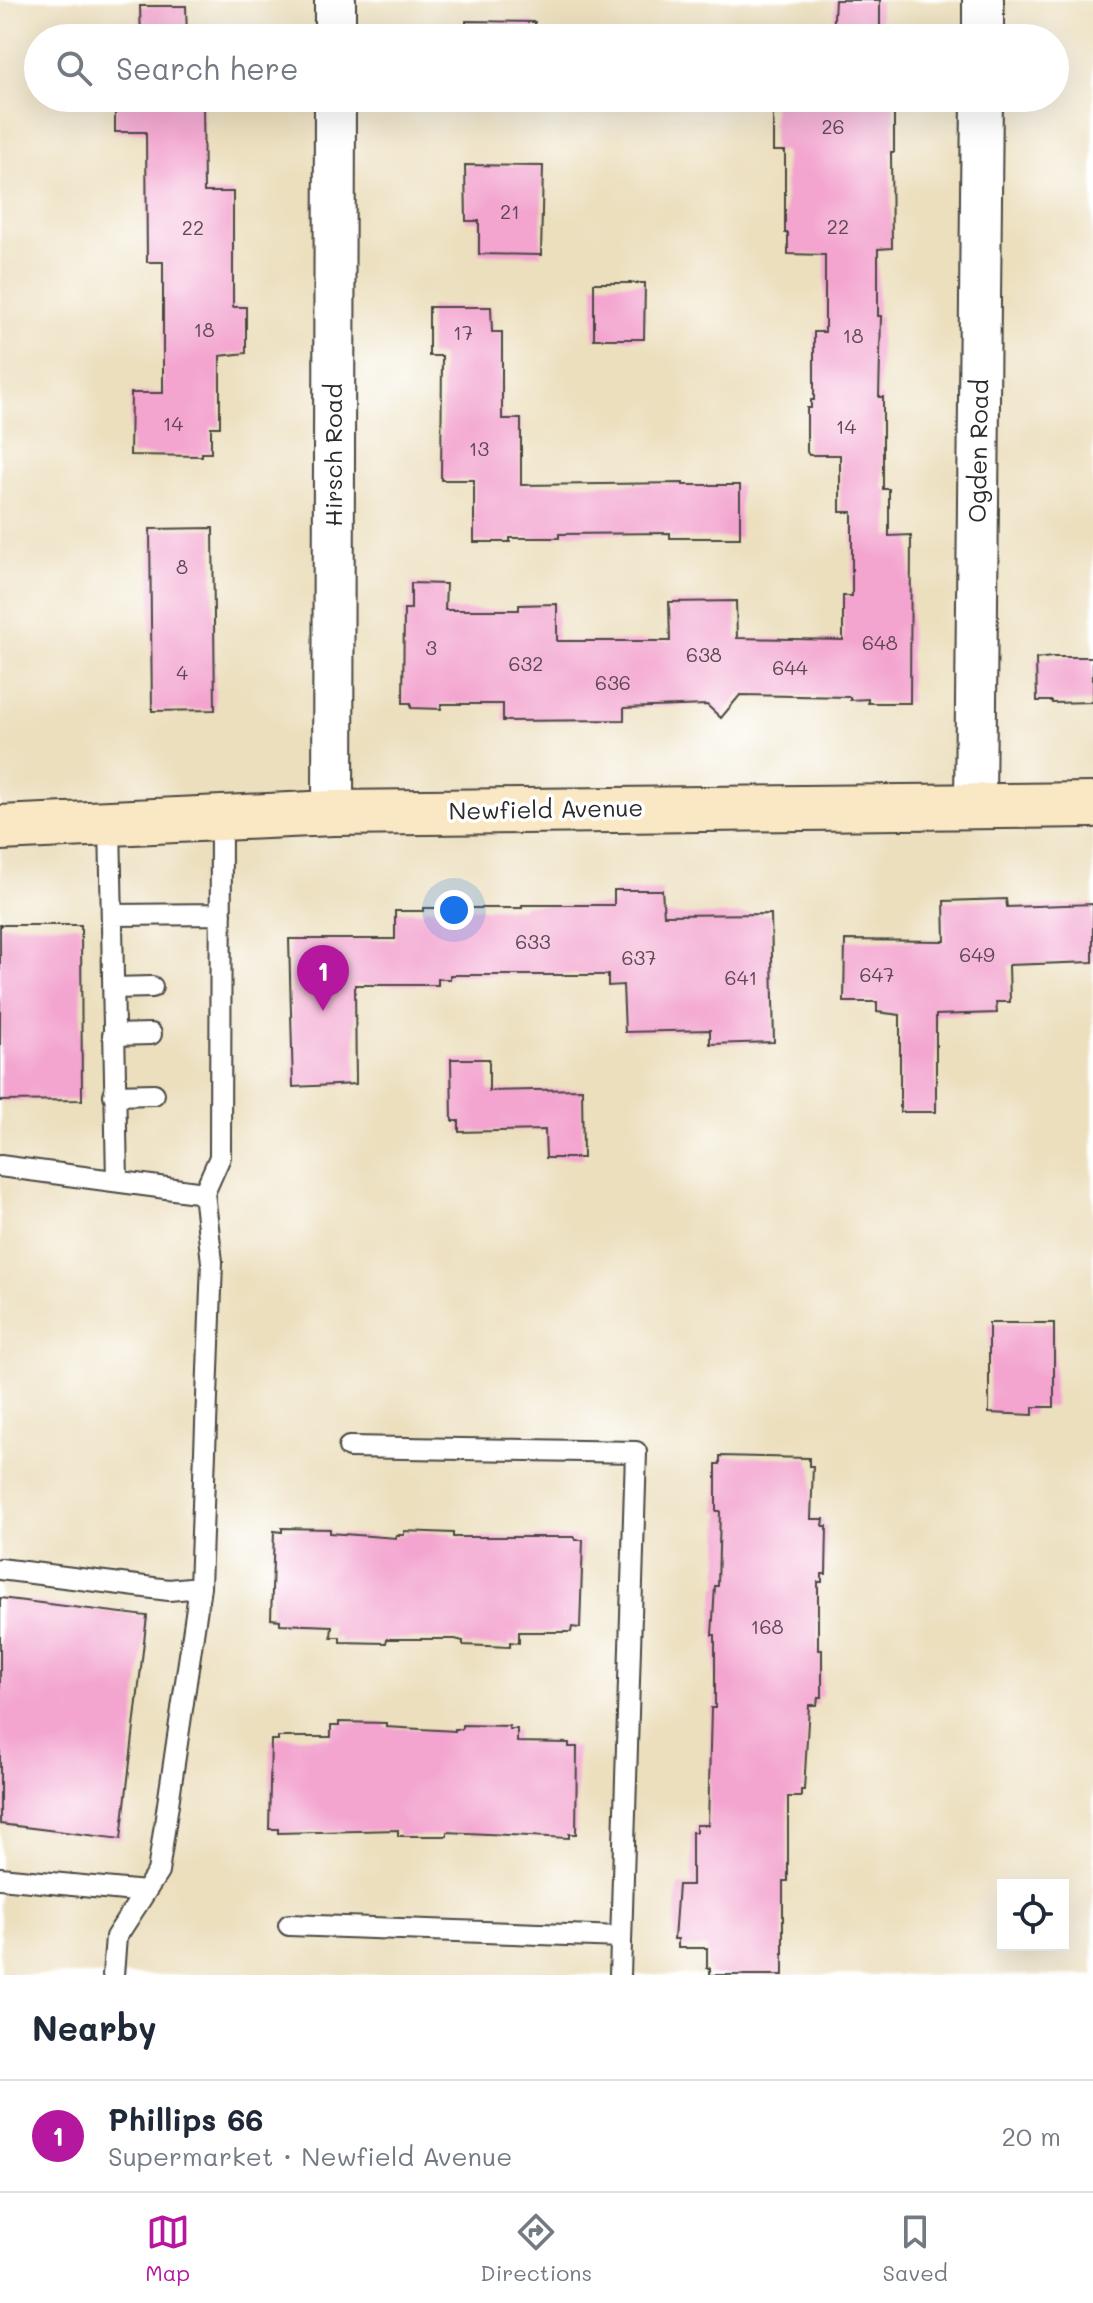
<!DOCTYPE html>
<html lang="en">
<head>
<meta charset="utf-8">
<style>
  :root { --surface:#fff; --page:#f6f6f7; --text:#1f2937; --muted:#747a83; --line:#e0e1e3; --accent:#b5179e }
  body { margin:0; font-family:Mali,sans-serif; background:var(--page); color:var(--text) }
  .controls { position:absolute; right:24px; bottom:24px; display:grid; overflow:hidden; border-radius:0px; box-shadow:0 8px 32px #0002 }
  .controls button { width:72px; height:72px; display:grid; place-items:center; padding:0; border:0; border-bottom:2px solid var(--line); background:var(--surface); color:var(--text); font:40px sans-serif }
  .you { position:absolute; left:454px; top:910px; width:28px; height:28px; margin:-20px; border:6px solid #fff; border-radius:50%; background:#1a73e8; box-shadow:0 0 0 12px #1a73e833 }
  .badge { display:grid; place-items:center; width:52px; height:52px; border-radius:50%; background:var(--accent); color:#fff; font-size:26px; font-weight:700 }
  .pin { position:absolute; translate:-50% -66px; filter:drop-shadow(0 2px 4px #0008) }
  .pin::after { content:''; position:absolute; top:42px; width:28px; height:24px; background:inherit; clip-path:polygon(0 0,100% 0,50% 100%) }
  .list { margin:0; padding:0; list-style:none }
  h2 { display:flex; justify-content:space-between; align-items:center; height:104px; margin:0; padding:0 32px; font-size:34px }
  h2 small { font-size:26px; font-weight:400; color:var(--muted) }
  .list li { display:grid; grid-template-columns:52px 1fr auto; gap:24px; align-items:center; box-sizing:border-box; height:112px; padding:0 32px; border-top:2px solid var(--line) }
  .list b { display:block; font-size:30px; white-space:nowrap }
  .list p { margin:0; font-size:26px; white-space:nowrap; color:var(--muted) }
  .list em { font-size:26px; font-style:normal; color:var(--muted) }
  .icon { flex:none; width:44px; height:44px; fill:none; stroke:currentColor; stroke-width:2; stroke-linecap:round; stroke-linejoin:round }
  .map { position:relative; flex:none; width:1093px; height:1975px; overflow:hidden }
  .search { position:absolute; background:var(--surface); box-shadow:0 8px 32px #0002; left:24px; right:24px; top:24px; height:88px; display:flex; align-items:center; gap:20px; box-sizing:border-box; padding:0 28px; border-radius:44px; color:var(--muted); font-size:30px }
  .sheet { height:216px; background:var(--surface) }
  nav { display:flex; justify-content:space-around; align-items:center; box-sizing:border-box; height:112px; border-top:2px solid var(--line); background:var(--surface); font-size:22px; color:var(--muted) }
  nav a { display:grid; justify-items:center; gap:4px }
  nav .on { color:var(--accent) }
  .map>svg:first-child { display:block }
</style>
</head>
<body>
<div class="map">
<svg width="1093" height="1975" viewBox="0 0 1093 1975">
  <rect width="100%" height="100%" fill="#fff"/>
  <filter id="ink" filterUnits="userSpaceOnUse"><feTurbulence type="fractalNoise" baseFrequency=".0125" numOctaves="2"/><feDisplacementMap in="SourceGraphic" scale="16" xChannelSelector="R" yChannelSelector="G"/><feConvolveMatrix kernelMatrix="1 2 1 2 8 2 1 2 1" color-interpolation-filters="sRGB"/></filter>
  <filter id="wash" filterUnits="userSpaceOnUse"><feTurbulence type="fractalNoise" baseFrequency=".006" numOctaves="4" result="noise"/><feDisplacementMap in="SourceGraphic" scale="32" xChannelSelector="R" yChannelSelector="G"/><feGaussianBlur stdDeviation="1.8" result="paint"/><feColorMatrix in="noise" values="0 0 0 0 0 0 0 0 0 0 0 0 0 0 0 0 0 1.4 0 .05"/><feComposite in="paint" operator="in"/></filter>
  <g filter="url(#wash)">
    <rect width="100%" height="100%" fill="#ecdfbe"/>
    <g id="blocks">
      <path fill="#f3a4cf" d="M835 0H880V38H773V34L833 35Z
        M140 6H186L187 38H141Z
        M466 21 535 22V38H466Z
        M115 98H203L204 192H233V307H246V353L220 356V427H211V453H202V456L130 455 131 393H163V262H147L146 132H115Z
        M773 98H880V100H894V152H891L892 248 878 249V316H881L879 397H883V489H889V536L911 535 910 703H868V699L850 700V697L740 695 721 718 707 705 624 708V720L503 721V704H441V709L411 708V703H403L404 609H411V583L446 584 445 610H519V605L557 604V641H670L669 602 736 601 737 638 843 640V596H852V512H840V455H809L807 452V408H811V400H814V332H825V255L788 254V233H785V151H773Z
        M465 165 543 166 541 255 479 254V221H466Z
        M594 283H645L644 339H594Z
        M429 307H491L492 332H502V419H521V485L683 483V485H740V538H670V533L559 534V538H510V542H474V480H441L442 356H429Z
        M213 528 215 710 152 711 150 529Z
        M1052 657H1093V702L1052 703V701H1037L1036 659Z
        M614 890H662L664 915 771 914 774 1042 710 1044V1030L625 1032 623 985 608 986V975H450V979H438V985H355L356 1084 293 1087 289 939H395V911H423V908H522V905H614Z
        M1006 899 1007 907 1093 904V962L1009 965 1010 1002H996L997 1013 936 1015V1112H900V1015L877 1012V1002H844L845 940 945 941 944 901Z
        M0 925H81L82 1100 0 1101Z
        M451 1059H489V1091L582 1089 583 1158H546L545 1130 459 1132V1121H452Z
        M989 1323H1054V1407H1033V1415L989 1413Z
        M720 1456 809 1458V1466H813L811 1519H824L823 1526H827L826 1574H822V1582H818V1650H822V1697H818L817 1705H809L804 1790H801V1797H788V1881H783V1975H710V1968H707V1948H678V1939H674L678 1885H692V1832H696V1825H708L711 1708H715V1635H712L715 1586H718L720 1511H716V1464H720Z
        M282 1528 330 1529V1533L396 1538V1535H404V1531L453 1533V1537H575V1540H583L580 1628 572 1627 571 1632H519V1643L510 1642V1647L463 1645V1641L455 1639H387L386 1643 340 1642V1637H331L332 1626 280 1624V1620L271 1619 274 1531 282 1532Z
        M0 1598 147 1616 121 1839 0 1824Z
        M339 1722 386 1723V1727L455 1731V1729H462V1725L509 1726V1729H517V1742L569 1743V1747H577L576 1834H569V1838L447 1832V1836H398V1830L278 1833V1829H269L271 1740H278V1737H331V1726H339Z"/>
    </g>
  </g>
  <g filter="url(#ink)">
    <use href="#blocks" fill-opacity="0" stroke="#484641" stroke-width="2"/>
    <g fill="none" stroke-linecap="round" stroke-linejoin="round">
      <defs>
        <path id="service" d="M110 823 117 1181
          M112 915 221 914
          M113 988 152 987
          M113 1035 151 1034
          M114 1095 154 1094
          M0 1166 204 1193 212 1262 200 1587 169 1590 0 1569
          M204 1193 220 1157 221 818
          M349 1447 636 1452 620 1975
          M0 1878 145 1892
          M289 1925 621 1937
          M113 1975 116 1937 158 1872 200 1587"/>
        <path id="minor" d="M335 38V0
          M983 38V0
          M975 804 982 98
          M333 813 335 98"/>
        <path id="secondary" d="M0 828 333 813 1093 805"/>
      </defs>
      <use href="#service" stroke="#484641" stroke-width="24"/>
      <use href="#minor" stroke="#484641" stroke-width="44"/>
      <use href="#secondary" stroke="#484641" stroke-width="48"/>
      <use href="#service" stroke="#fff" stroke-width="20"/>
      <use href="#minor" stroke="#fff" stroke-width="40"/>
      <use href="#secondary" stroke="#fae7c3" stroke-width="44"/>
    </g>
  </g>
  <g text-anchor="middle" stroke-width="7" stroke-linejoin="round" paint-order="stroke">
    <g font-size="20" fill="#5d4954">
      <text x="833" y="134">26</text>
      <text x="510" y="219">21</text>
      <text x="838" y="234">22</text>
      <text x="193" y="235">22</text>
      <text x="204" y="337">18</text>
      <text x="463" y="340">17</text>
      <text x="853" y="343">18</text>
      <text x="173" y="431">14</text>
      <text x="846" y="434">14</text>
      <text x="479" y="456">13</text>
      <text x="182" y="574">8</text>
      <text x="880" y="650">648</text>
      <text x="431" y="655">3</text>
      <text x="704" y="662">638</text>
      <text x="526" y="671">632</text>
      <text x="790" y="675">644</text>
      <text x="182" y="680">4</text>
      <text x="613" y="690">636</text>
      <text x="533" y="949">633</text>
      <text x="977" y="962">649</text>
      <text x="639" y="965">637</text>
      <text x="877" y="982">647</text>
      <text x="741" y="985">641</text>
      <text x="767" y="1634">168</text>
    </g>
    <g font-size="24" fill="#2b2b2b" stroke="#fff">
      <text transform="translate(979 451) rotate(-89)" y="8">Ogden Road</text>
      <text transform="translate(334 455) rotate(-90)" y="8">Hirsch Road</text>
      <text transform="translate(546 810) rotate(-1)" y="8">Newfield Avenue</text>
    </g>
  </g>
</svg>
<div class="controls">
<button><svg class="icon" aria-label="locate" viewBox="0 0 24 24"><circle cx="12" cy="12" r="6"/><path d="M12 2v4M12 18v4M2 12h4M18 12h4"/></svg></button>
</div>
<div class="you"></div>
<div class="pin badge" style="left:323px;top:1011px">1</div>
<div class="search"><svg class="icon" aria-label="search" viewBox="0 0 24 24"><circle cx="10" cy="10" r="6"/><path d="M15 15l6 6"/></svg>Search here</div>
</div>
<section class="sheet">
<h2>Nearby<small></small></h2>
<ul class="list">
<li><span class="badge">1</span><div><b>Phillips 66</b><p>Supermarket · Newfield Avenue</p></div><em>20 m</em></li>
</ul>
</section>
<nav>
<a class="on"><svg class="icon" aria-label="map" viewBox="0 0 24 24"><path d="M3 6l6-2 6 2 6-2v14l-6 2-6-2-6 2zM9 4v14M15 6v14"/></svg>Map</a>
<a><svg class="icon" aria-label="directions" viewBox="0 0 24 24"><path d="M12 3l9 9-9 9-9-9zM9 14v-3h6M13 9l2 2-2 2"/></svg>Directions</a>
<a><svg class="icon" aria-label="saved" viewBox="0 0 24 24"><path d="M7 4h10v16l-5-4-5 4z"/></svg>Saved</a>
</nav>
</body>
</html>
